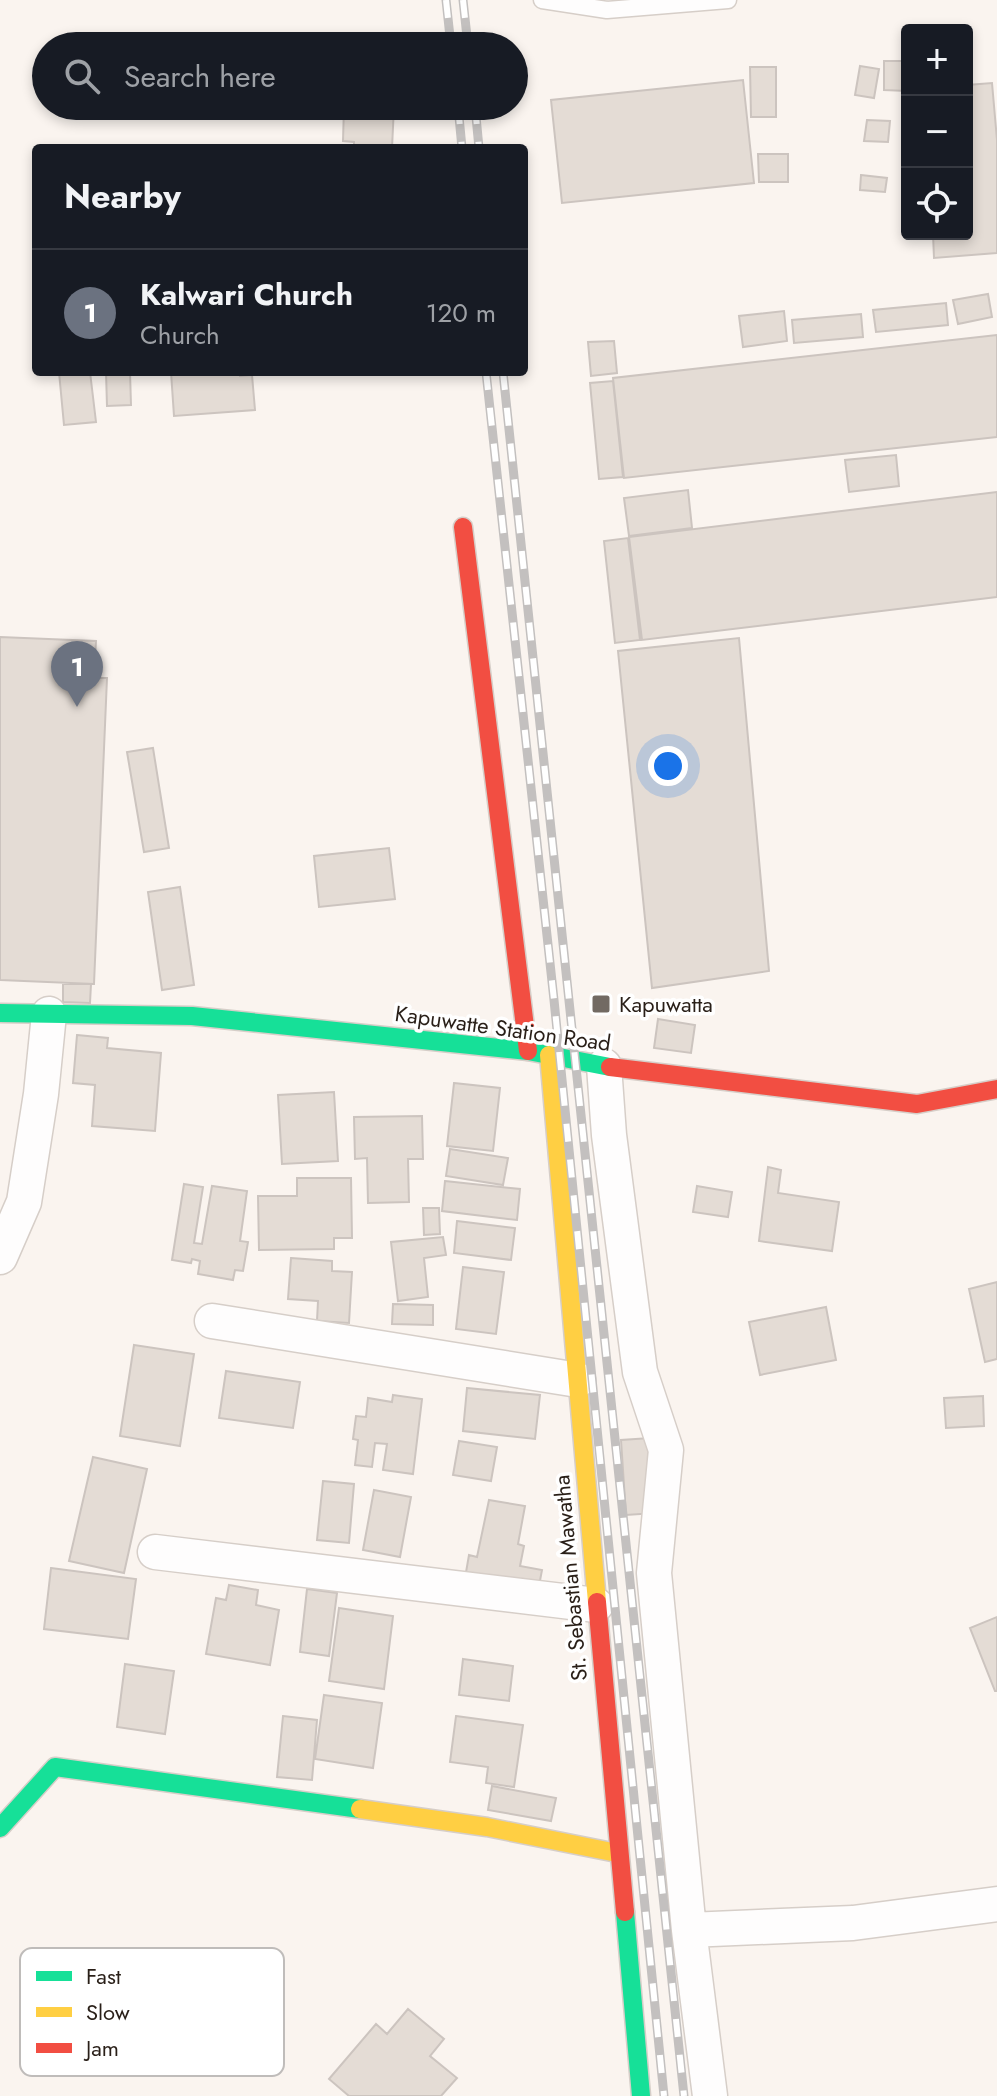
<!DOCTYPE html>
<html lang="en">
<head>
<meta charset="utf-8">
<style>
  :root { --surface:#171b24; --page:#20242c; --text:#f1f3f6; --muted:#9ea1a6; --line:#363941; --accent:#0b8043 }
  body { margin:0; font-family:Jost,sans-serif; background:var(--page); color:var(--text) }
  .controls { position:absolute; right:24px; top:24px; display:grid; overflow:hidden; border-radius:8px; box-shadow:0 4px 12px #0003 }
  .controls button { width:72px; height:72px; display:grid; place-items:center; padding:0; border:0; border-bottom:2px solid var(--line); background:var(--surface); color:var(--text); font:40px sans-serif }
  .you { position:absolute; left:668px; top:766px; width:28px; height:28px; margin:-20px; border:6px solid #fff; border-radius:50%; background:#1a73e8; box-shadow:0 0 0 12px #1a73e833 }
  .badge { display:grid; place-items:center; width:52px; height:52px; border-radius:50%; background:var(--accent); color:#fff; font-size:26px; font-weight:700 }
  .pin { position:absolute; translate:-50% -66px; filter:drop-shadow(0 2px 4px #0008) }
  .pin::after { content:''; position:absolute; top:42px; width:28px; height:24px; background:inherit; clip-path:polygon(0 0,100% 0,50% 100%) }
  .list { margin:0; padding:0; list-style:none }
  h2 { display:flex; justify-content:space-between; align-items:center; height:104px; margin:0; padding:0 32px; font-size:34px }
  h2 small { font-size:26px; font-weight:400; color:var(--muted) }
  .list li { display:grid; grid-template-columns:52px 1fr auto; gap:24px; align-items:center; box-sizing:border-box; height:128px; padding:0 32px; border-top:2px solid var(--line) }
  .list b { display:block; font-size:30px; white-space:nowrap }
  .list p { margin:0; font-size:26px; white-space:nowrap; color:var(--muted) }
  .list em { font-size:26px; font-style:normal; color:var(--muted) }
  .icon { flex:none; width:44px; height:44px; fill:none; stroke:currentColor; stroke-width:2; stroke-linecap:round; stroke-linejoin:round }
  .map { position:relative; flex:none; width:997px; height:2096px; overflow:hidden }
  .search { position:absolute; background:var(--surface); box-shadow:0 4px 12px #0003; left:32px; top:32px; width:496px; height:88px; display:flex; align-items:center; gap:20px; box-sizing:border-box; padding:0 28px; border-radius:44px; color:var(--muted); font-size:30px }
  .panel { position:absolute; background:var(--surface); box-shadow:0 4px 12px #0003; left:32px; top:144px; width:496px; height:232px; border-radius:8px }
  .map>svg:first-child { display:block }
</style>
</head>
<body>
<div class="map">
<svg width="997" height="2096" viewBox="0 0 997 2096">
  <rect width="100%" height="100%" fill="#faf4ef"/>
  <path fill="#e4dcd5" stroke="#ccc4bf" stroke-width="2" d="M884 61H907V91L884 90Z
    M860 66 879 69 874 98 855 95Z
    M750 67H776V117H751Z
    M743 80 754 183 562 203 551 100Z
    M992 83 997 140V253L934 258 933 234H967V85Z
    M344 106H394L392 148H354V142L343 141Z
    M867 120 890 121 888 142 864 141Z
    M758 154H788V182H759Z
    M861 175 887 178 885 192 860 190Z
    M988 294 992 317 958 324 953 300Z
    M946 303 948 325 876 332 873 310Z
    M784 311 787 341 743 347 739 316Z
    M861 314 863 337 794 343 792 320Z
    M997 335V437L624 478 613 378Z
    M614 341 617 373 591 376 588 342Z
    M59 372H90L96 422 64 425Z
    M106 372H130L131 405 107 406Z
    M171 372H240V376L252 375 255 410 174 416Z
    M613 381 623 477 599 479 590 383Z
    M896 455 899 486 849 492 845 460Z
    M688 490 692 528 629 536 624 498Z
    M997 492V597L642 640 629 537Z
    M628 538 640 640 615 643 604 541Z
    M0 637 96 641 94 678H107L94 984 0 980Z
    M739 638 769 971 652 988 618 651Z
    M153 748 169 848 144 852 127 752Z
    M389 848 395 899 319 907 314 856Z
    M180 887 194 985 162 990 148 892Z
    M63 984H91L90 1003 63 1002Z
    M658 1019 695 1025 691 1053 654 1048Z
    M77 1035 108 1038 107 1048 161 1053 155 1131 92 1126 95 1085 73 1083Z
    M454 1083 500 1088 493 1151 447 1146Z
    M334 1092 338 1161 282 1164 278 1095Z
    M422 1116 423 1159H408L409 1202 368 1203 367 1158 355 1159 354 1117Z
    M450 1149 508 1158 503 1185 446 1176Z
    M768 1167 781 1170 778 1193 839 1202 832 1251 759 1241Z
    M297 1178H351L352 1238H334V1249L259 1250 258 1196H297Z
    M445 1181 520 1189 517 1220 442 1211Z
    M184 1184 203 1187 194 1243 202 1244 212 1186 247 1191 240 1241 248 1242 243 1271 235 1270 233 1280 198 1274 200 1261 192 1259 191 1263 172 1260Z
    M697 1186 732 1192 728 1217 693 1212Z
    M423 1208H439L440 1234 424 1235Z
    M457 1221 515 1228 511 1260 454 1253Z
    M443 1237 446 1255 424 1258 428 1297 398 1301 391 1242Z
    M291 1258 332 1261V1271L352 1272 349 1323 317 1321 318 1301 288 1299Z
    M463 1267 504 1272 496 1334 456 1329Z
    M997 1282V1359L985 1362 969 1289Z
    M393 1304 433 1305V1325L392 1324Z
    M826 1307 836 1360 760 1375 749 1322Z
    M134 1345 194 1354 180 1446 120 1436Z
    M226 1371 300 1382 293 1428 219 1418Z
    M467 1388 540 1395 535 1439 463 1431Z
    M393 1395 422 1399 413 1474 383 1470 387 1444 375 1443 372 1467 355 1465 358 1440 353 1439 356 1416 366 1417 368 1398 392 1402Z
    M983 1396 984 1426 946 1428 944 1398Z
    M650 1438 655 1513 626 1515 621 1440Z
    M459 1441 497 1447 491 1481 453 1475Z
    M93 1457 147 1469 124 1573 69 1561Z
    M323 1481 354 1484 349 1543 317 1540Z
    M374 1490 411 1497 400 1557 363 1550Z
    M489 1500 525 1506 518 1544 524 1546 520 1566 542 1570 538 1591 465 1578 469 1555 477 1557Z
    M51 1568 136 1579 128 1639 44 1629Z
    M229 1585 258 1590 256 1605 279 1610 270 1665 206 1654 216 1598 226 1600Z
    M307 1589 337 1593 329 1656 300 1652Z
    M339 1608 393 1616 384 1689 329 1681Z
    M997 1617V1691H995L970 1628Z
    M463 1659 513 1666 509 1701 459 1695Z
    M125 1664 174 1671 165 1734 117 1727Z
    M324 1695 382 1703 373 1768 315 1759Z
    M283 1716 317 1720 312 1780 277 1777Z
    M456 1716 523 1725 514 1787 486 1783 488 1767 450 1762Z
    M492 1786 556 1798 551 1821 488 1810Z
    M408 2009 444 2039 430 2056 457 2078 441 2096H349L329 2079 376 2024 387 2034Z"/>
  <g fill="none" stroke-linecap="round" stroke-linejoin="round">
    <defs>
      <path id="lane" d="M542 0 607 10 728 0"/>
      <path id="street" d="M604 1066 609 1135 640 1372 666 1450 654 1573 689 1930 710 2096
        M0 1257 24 1202 41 1094 49 1014
        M212 1321 578 1380
        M155 1552 596 1605
        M689 1930 853 1923 997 1904"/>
      <path id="fast" d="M0 1013 192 1016 528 1051 610 1067
        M0 1828 55 1767 360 1809
        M625 1912 641 2096"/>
      <path id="slow" d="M549 1055 597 1602
        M360 1809 487 1827 617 1853"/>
      <path id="jam" d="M463 527 528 1051
        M610 1067 917 1104 997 1089
        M597 1602 625 1912"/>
    </defs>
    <use href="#lane" stroke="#d6cec8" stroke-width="19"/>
    <use href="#street" stroke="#d6cec8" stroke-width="37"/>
    <use href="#fast" stroke="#d6cec8" stroke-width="21"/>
    <use href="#slow" stroke="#d6cec8" stroke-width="21"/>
    <use href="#jam" stroke="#d6cec8" stroke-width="21"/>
    <use href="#lane" stroke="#fefdfd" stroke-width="16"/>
    <use href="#street" stroke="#fefdfd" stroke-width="34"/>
    <use href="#fast" stroke="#16e098" stroke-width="18"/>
    <use href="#slow" stroke="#ffcf43" stroke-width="18"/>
    <use href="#jam" stroke="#f24e42" stroke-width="18"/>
    <defs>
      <path id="rail" d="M446 0 451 46
        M463 0 468 46
        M458 106 462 148
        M475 106 479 148
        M486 372 554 1000 664 2096
        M503 372 684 2096"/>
    </defs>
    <use href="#rail" stroke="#c3c0bf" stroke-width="9"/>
    <use href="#rail" stroke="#fff" stroke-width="6" stroke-dasharray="18" stroke-linecap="butt"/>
  </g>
  <rect fill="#726a63" stroke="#fff" stroke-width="3" x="591" y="994" width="20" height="20" rx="4"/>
  <g text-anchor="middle" stroke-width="7" stroke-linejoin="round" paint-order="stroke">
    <g font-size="22" fill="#291f18" stroke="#fff" text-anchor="start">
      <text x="619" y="1012">Kapuwatta</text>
    </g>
    <g font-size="22" fill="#291f18" stroke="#fff">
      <text transform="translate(503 1028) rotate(8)" y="8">Kapuwatte Station Road</text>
      <text transform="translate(570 1578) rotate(-95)" y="8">St. Sebastian Mawatha</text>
    </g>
  </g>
  <rect x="20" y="1948" width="264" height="128" rx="12" fill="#fff" stroke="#bfbcba" stroke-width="2"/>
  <rect x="36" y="1971" width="36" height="10" fill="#16e098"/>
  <rect x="36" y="2007" width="36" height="10" fill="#ffcf43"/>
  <rect x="36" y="2043" width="36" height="10" fill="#f24e42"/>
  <g font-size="22" fill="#291f18">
    <text x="86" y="1984">Fast</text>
    <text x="86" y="2020">Slow</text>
    <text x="86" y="2056">Jam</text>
  </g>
</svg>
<div class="controls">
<button>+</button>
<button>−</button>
<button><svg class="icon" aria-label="locate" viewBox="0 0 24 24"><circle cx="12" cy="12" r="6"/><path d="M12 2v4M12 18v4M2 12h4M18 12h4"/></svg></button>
</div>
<div class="you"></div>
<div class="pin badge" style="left:77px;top:707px;background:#6b7280">1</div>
<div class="search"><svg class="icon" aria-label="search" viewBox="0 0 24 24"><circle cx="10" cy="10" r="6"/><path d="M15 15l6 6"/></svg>Search here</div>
<section class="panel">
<h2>Nearby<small></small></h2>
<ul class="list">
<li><span class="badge" style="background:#6b7280">1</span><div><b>Kalwari Church</b><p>Church</p></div><em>120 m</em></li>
</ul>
</section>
</div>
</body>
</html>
